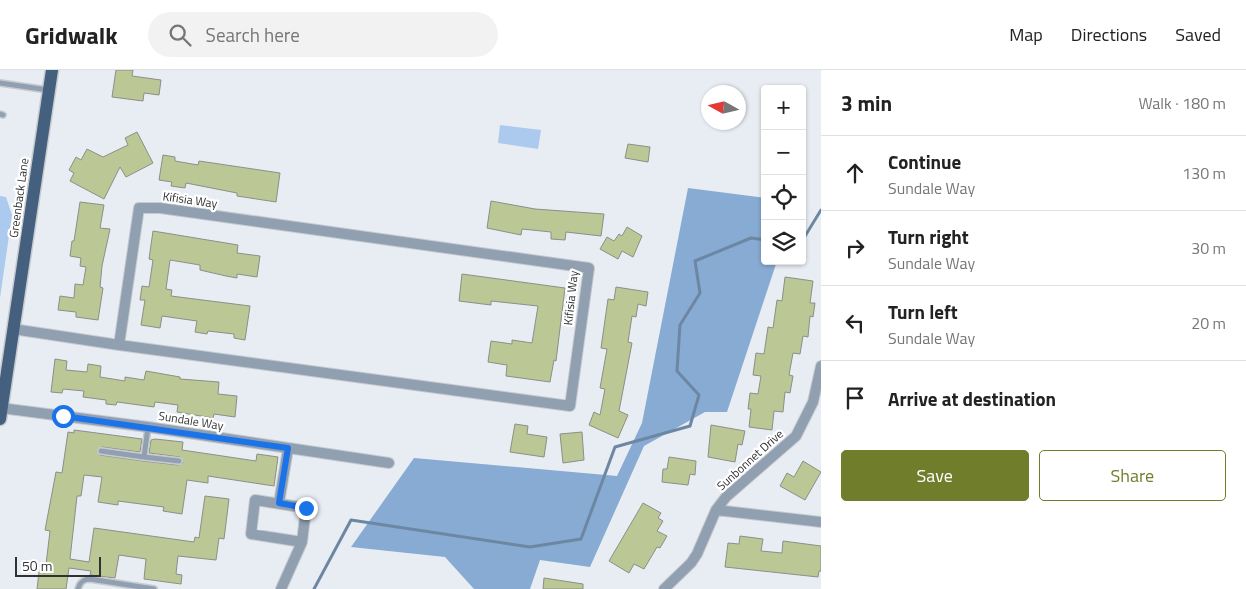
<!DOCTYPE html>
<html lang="en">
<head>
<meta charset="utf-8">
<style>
  :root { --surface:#fff; --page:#f2f2f2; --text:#222; --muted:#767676; --line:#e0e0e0; --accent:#707e2c }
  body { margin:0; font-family:"Titillium Web",sans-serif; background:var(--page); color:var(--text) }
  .controls { position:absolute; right:15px; top:15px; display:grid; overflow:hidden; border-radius:5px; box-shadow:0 1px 4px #0004 }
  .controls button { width:45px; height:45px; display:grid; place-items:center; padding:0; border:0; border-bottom:1px solid var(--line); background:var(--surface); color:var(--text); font:25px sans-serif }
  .compass { position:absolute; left:701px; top:15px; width:45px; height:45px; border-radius:50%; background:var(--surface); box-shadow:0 1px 4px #0004; rotate:278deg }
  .scale { position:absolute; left:15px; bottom:12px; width:86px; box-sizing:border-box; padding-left:5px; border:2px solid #2f3133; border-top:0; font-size:14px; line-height:18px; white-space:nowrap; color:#2f3133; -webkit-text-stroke:4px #fff; paint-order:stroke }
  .stop { position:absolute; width:15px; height:15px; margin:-11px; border:4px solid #1a73e8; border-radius:50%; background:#fff }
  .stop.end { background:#1a73e8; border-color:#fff; box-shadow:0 1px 5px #0008 }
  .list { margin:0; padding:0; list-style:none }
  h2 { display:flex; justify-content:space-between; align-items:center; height:65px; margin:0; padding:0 20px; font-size:21px }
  h2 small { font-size:16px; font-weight:400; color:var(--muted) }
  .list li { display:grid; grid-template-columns:32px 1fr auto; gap:15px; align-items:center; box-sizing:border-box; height:75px; padding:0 20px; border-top:1px solid var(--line) }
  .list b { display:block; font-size:19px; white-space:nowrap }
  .list p { margin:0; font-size:16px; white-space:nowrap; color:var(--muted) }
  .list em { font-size:16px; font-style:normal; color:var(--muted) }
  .actions { display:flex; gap:10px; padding:15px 20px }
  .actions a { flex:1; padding:11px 0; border:1px solid var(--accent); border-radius:5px; text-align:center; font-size:18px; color:var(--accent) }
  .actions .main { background:var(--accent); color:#fff }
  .icon { flex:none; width:28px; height:28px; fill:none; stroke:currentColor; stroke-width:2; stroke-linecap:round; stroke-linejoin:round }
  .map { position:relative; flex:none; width:821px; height:519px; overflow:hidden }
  header { display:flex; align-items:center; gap:30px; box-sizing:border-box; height:70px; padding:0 25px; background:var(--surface); border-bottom:1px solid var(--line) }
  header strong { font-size:24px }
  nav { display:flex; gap:28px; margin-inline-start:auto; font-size:18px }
  .search { width:350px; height:45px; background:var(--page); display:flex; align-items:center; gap:12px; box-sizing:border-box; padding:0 18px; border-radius:28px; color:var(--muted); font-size:19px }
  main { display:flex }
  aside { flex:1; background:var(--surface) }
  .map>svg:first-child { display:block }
</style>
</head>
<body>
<header>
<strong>Gridwalk</strong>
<div class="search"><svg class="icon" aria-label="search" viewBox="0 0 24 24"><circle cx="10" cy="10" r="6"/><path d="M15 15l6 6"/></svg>Search here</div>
<nav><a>Map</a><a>Directions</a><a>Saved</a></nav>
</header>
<main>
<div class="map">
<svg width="821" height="519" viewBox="0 0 821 519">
  <rect width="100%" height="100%" fill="#e8edf3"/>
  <path fill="#abcaed" d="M500 55 541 60 538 79 498 73Z
    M0 126 6 127 12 145 0 228Z"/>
  <path fill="#87abd3" d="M688 118 765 128V191H777L727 342H705L644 376 590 497 540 490 530 519H474L445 487 351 477 414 388 617 406 642 353Z"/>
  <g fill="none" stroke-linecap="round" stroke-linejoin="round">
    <path stroke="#6d87a3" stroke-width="3" d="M802 171 821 140
      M314 519 351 450 530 477 581 469 615 377 690 356 699 325 677 301 680 255 700 223 695 191 751 168 765 170"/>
  </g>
  <path fill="#bbc794" stroke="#8d8e88" d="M116 0H133L132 6 161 10 159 25 144 23 143 31 112 27Z
    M137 62 153 93 126 107 120 97 104 129 70 111 74 103 69 100 76 87 81 90 87 79 103 87 128 75 125 68Z
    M628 74 650 77 648 92 625 88Z
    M163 85 175 87V91L198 95 199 91 280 103 276 132 237 126V123L186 113 185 118 171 116 172 112 159 110Z
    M491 131 535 139 604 144 601 166 566 162 565 170 551 169V162L522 159 521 165 487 158Z
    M80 132 104 135 100 158 110 159 102 196 100 217 103 218 98 250 76 247V242L58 240 60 226 74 228 75 214 83 215 86 197 80 196 81 188 70 186 72 171H74Z
    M627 157 642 166 633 187 622 181 618 189 600 179 607 167 614 171 619 164 622 166Z
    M153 161 238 175 237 183 260 186 257 207 237 204V208L226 206 200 200V195L170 190 166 219 172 220 171 226 250 236 245 270 234 268V264L208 261 207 264 195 262 197 251 162 246 160 258 141 255 145 230H140L142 216 149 217 153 190 149 189Z
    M462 204 565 218 556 291 554 290 550 312 506 306 507 295 488 292 491 271 512 274V270L532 273 538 236 491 231V235L459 231Z
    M785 207 813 211 810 233H815L813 247 810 246 808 267 803 266 800 284 793 283 789 305 793 306 790 323 785 322 783 342 774 341 772 360 749 357 751 339H748L750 323 758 324 761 306 753 305 756 283 764 284 768 257 773 258 777 230 782 231Z
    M616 217 648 222 646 236 638 234 636 247 632 246 628 272 632 273 619 341 628 345 618 368 589 355 594 342 600 345 605 319 600 318 607 279 601 278 608 229 614 230Z
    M55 289 67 291 66 300 87 302 88 294 101 296 100 307 125 311V307L144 310 146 301 180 307V309L219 312 218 324 237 326 235 347 214 344 213 348 177 342 178 335 155 332 154 337 117 332 116 335 106 334V330L83 327 84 321 63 319 62 323 51 322Z
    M515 354 528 356 527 364 547 367 544 387 510 382Z
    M711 355 745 361 742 375 738 374 735 392 708 387Z
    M74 360 142 369 140 382 102 377 97 381 100 385 143 391 178 395 183 393 180 387 149 383 151 370 155 369 183 372 182 380 256 391 257 384 278 387 274 416 208 406V413L187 410 182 444 163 441 164 437 118 431V435L98 432 102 407 84 405 81 426H77L70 489 89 492 94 458 194 472 195 467 199 468 205 426 229 429 224 469 219 468 216 490 178 486 176 504 182 505 181 514 144 509 146 489 119 485 115 508 90 505 91 501 69 498 66 519H37L39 502 45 503 50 461 45 460 56 402 62 403 68 362 74 363Z
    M582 362 584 390 563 393 560 364Z
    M669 387 696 391 695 405 690 404 688 415 662 412 663 399H667Z
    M803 391 821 402 805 430 780 416 787 403 794 407Z
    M643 433 661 443 658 448 663 451 657 461 667 466 660 478 657 477 644 499 634 494 629 503 609 491Z
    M740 466 763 469 761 481 782 483 783 471 821 476V501H819L818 507 725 497 728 473 739 474Z
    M544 508 583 514V519H543Z"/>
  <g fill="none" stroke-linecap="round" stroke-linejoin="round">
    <defs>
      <path id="service" d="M0 13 48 20
        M0 44 3 45
        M101 381 144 387 148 357
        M144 387 179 391
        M78 519C80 512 83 509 90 509L154 519"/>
      <path id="minor" d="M139 138H160L589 198 570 336 119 275Z
        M13 259 119 275
        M1 338 148 357 389 393
        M279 433 288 379
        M716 440 821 452
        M281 519 302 472 306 438 255 430 251 464 302 472
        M664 519 691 493 697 484 716 440 726 427 796 366 813 332 821 296"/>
      <path id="primary" d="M0 349 52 0"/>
    </defs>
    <use href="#service" stroke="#c7cbd0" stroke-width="8"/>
    <use href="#minor" stroke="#c7cbd0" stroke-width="12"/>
    <use href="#primary" stroke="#c7cbd0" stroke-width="15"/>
    <use href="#service" stroke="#90a0b1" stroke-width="5"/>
    <use href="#minor" stroke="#90a0b1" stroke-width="10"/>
    <use href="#primary" stroke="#44607e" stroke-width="12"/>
  </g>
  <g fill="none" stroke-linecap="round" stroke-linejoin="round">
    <path stroke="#1a73e8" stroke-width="6" d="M63 346 288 378 279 433 306 438"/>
  </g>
  <g text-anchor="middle" stroke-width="4.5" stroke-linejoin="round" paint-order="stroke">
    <g font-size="12" fill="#2f3133" stroke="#fff">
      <text transform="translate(19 128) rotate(-82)" y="4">Greenback Lane</text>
      <text transform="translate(190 130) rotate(8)" y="4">Kifisia Way</text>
      <text transform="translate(571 228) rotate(-84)" y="4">Kifisia Way</text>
      <text transform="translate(191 351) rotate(9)" y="4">Sundale Way</text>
      <text transform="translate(750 390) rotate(-42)" y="4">Sunbonnet Drive</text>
    </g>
  </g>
</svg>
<div class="controls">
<button>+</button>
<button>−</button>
<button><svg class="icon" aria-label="locate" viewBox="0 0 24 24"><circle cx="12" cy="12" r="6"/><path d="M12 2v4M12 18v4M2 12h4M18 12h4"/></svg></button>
<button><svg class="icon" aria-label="layers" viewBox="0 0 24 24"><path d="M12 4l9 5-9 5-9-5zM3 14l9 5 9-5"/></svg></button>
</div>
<svg class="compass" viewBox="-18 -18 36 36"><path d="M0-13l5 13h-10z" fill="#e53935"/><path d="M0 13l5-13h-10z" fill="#767676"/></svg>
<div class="scale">50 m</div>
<div class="stop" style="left:63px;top:346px"></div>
<div class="stop end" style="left:306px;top:438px"></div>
</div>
<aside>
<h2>3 min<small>Walk · 180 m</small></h2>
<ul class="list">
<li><svg class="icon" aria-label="ahead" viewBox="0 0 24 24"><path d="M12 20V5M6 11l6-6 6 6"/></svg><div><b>Continue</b><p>Sundale Way</p></div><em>130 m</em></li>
<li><svg class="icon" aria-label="right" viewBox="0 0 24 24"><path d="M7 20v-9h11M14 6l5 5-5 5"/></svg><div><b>Turn right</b><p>Sundale Way</p></div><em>30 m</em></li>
<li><svg class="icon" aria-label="left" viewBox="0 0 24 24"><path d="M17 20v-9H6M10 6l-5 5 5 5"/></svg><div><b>Turn left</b><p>Sundale Way</p></div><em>20 m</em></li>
<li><svg class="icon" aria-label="arrive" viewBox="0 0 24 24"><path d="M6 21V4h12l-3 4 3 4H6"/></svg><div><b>Arrive at destination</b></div></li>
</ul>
<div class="actions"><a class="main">Save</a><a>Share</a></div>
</aside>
</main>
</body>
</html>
